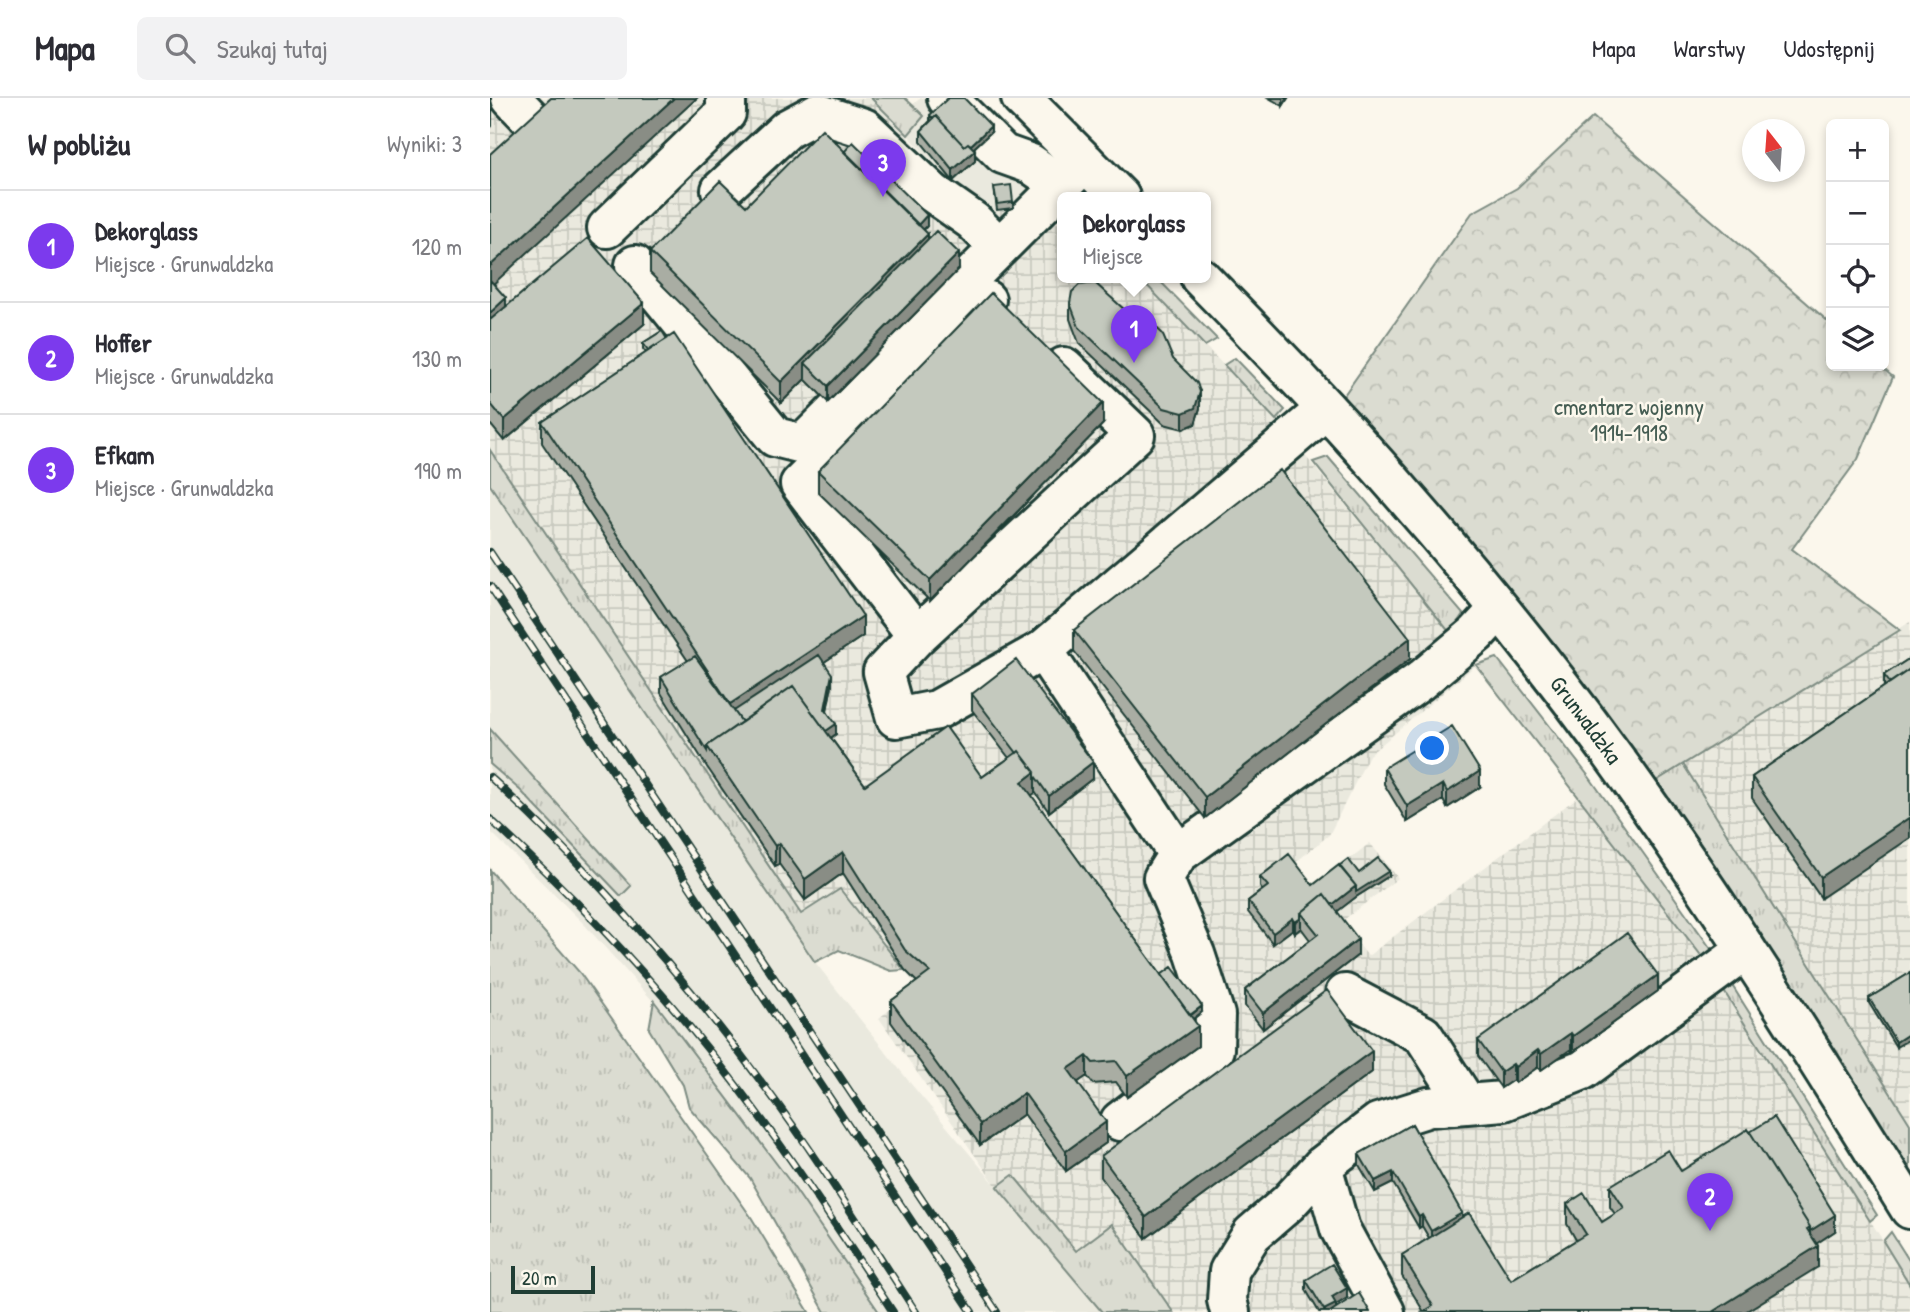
<!DOCTYPE html>
<html lang="pl">
<head>
<meta charset="utf-8">
<style>
  :root { --surface:#fff; --page:#f2f2f3; --text:#2b2b33; --muted:#7c7c81; --line:#e1e1e2; --accent:#7c3aed }
  body { margin:0; font-family:"Patrick Hand",sans-serif; background:var(--page); color:var(--text) }
  .controls { position:absolute; right:21px; top:21px; display:grid; overflow:hidden; border-radius:10px; box-shadow:0 4px 10px #0003 }
  .controls button { width:63px; height:63px; display:grid; place-items:center; padding:0; border:0; border-bottom:2px solid var(--line); background:var(--surface); color:var(--text); font:35px sans-serif }
  .compass { position:absolute; left:1252px; top:21px; width:63px; height:63px; border-radius:50%; background:var(--surface); box-shadow:0 4px 10px #0003; rotate:343deg }
  .scale { position:absolute; left:21px; bottom:18px; width:84px; box-sizing:border-box; padding-left:7px; border:4px solid #1f3d34; border-top:0; font-size:19px; line-height:24px; white-space:nowrap; color:#1f3d34; -webkit-text-stroke:5px #fbf7ec; paint-order:stroke }
  .you { position:absolute; left:943px; top:651px; width:24px; height:24px; margin:-18px; border:5px solid #fff; border-radius:50%; background:#1a73e8; box-shadow:0 0 0 10px #1a73e833 }
  .badge { display:grid; place-items:center; width:46px; height:46px; border-radius:50%; background:var(--accent); color:#fff; font-size:23px; font-weight:700 }
  .pin { position:absolute; translate:-50% -58px; filter:drop-shadow(0 2px 4px #0008) }
  .pin::after { content:''; position:absolute; top:37px; width:24px; height:21px; background:inherit; clip-path:polygon(0 0,100% 0,50% 100%) }
  .popup { position:absolute; left:567px; top:94px; width:154px; height:91px; box-sizing:border-box; display:grid; place-content:center; border-radius:10px; background:var(--surface); filter:drop-shadow(0 2px 5px #0005); font-size:23px; white-space:nowrap; color:var(--muted) }
  .popup b { font-size:26px; color:var(--text) }
  .popup::after { content:''; position:absolute; left:50%; top:100%; margin-left:-14px; border:14px solid transparent; border-top-color:var(--surface) }
  .list { margin:0; padding:0; list-style:none }
  h2 { display:flex; justify-content:space-between; align-items:center; height:91px; margin:0; padding:0 28px; font-size:30px }
  h2 small { font-size:23px; font-weight:400; color:var(--muted) }
  .list li { display:grid; grid-template-columns:46px 1fr auto; gap:21px; align-items:center; box-sizing:border-box; height:112px; padding:0 28px; border-top:2px solid var(--line) }
  .list b { display:block; font-size:26px; white-space:nowrap }
  .list p { margin:0; font-size:23px; white-space:nowrap; color:var(--muted) }
  .list em { font-size:23px; font-style:normal; color:var(--muted) }
  .icon { flex:none; width:38px; height:38px; fill:none; stroke:currentColor; stroke-width:2; stroke-linecap:round; stroke-linejoin:round }
  .map { position:relative; flex:none; width:1420px; height:1214px; overflow:hidden }
  header { display:flex; align-items:center; gap:42px; box-sizing:border-box; height:98px; padding:0 35px; background:var(--surface); border-bottom:2px solid var(--line) }
  header strong { font-size:33px }
  nav { display:flex; gap:38px; margin-inline-start:auto; font-size:24px }
  .search { width:490px; height:63px; background:var(--page); display:flex; align-items:center; gap:18px; box-sizing:border-box; padding:0 24px; border-radius:10px; color:var(--muted); font-size:26px }
  main { display:flex }
  aside { flex:1; background:var(--surface) }
  .map>svg:first-child { display:block }
</style>
</head>
<body>
<header>
<strong>Mapa</strong>
<div class="search"><svg class="icon" aria-label="search" viewBox="0 0 24 24"><circle cx="10" cy="10" r="6"/><path d="M15 15l6 6"/></svg>Szukaj tutaj</div>
<nav><a>Mapa</a><a>Warstwy</a><a>Udostępnij</a></nav>
</header>
<main>
<aside>
<h2>W pobliżu<small>Wyniki: 3</small></h2>
<ul class="list">
<li><span class="badge">1</span><div><b>Dekorglass</b><p>Miejsce · Grunwaldzka</p></div><em>120 m</em></li>
<li><span class="badge">2</span><div><b>Hoffer</b><p>Miejsce · Grunwaldzka</p></div><em>130 m</em></li>
<li><span class="badge">3</span><div><b>Efkam</b><p>Miejsce · Grunwaldzka</p></div><em>190 m</em></li>
</ul>
</aside>
<div class="map">
<svg width="1420" height="1214" viewBox="0 0 1420 1214">
  <defs>
    <pattern id="industrial-grid" width="8" height="8" patternUnits="userSpaceOnUse" patternTransform="scale(1.75)"><rect width="8" height="8" fill="#eae9de"/><path d="M0 4h8M4 0v8" fill="none" stroke="#c8c9bf"/></pattern>
    <pattern id="grass-tufts" width="24" height="20" patternUnits="userSpaceOnUse" patternTransform="scale(1.75)"><rect width="24" height="20" fill="#dbdcd1"/><path d="M3 7l-1-3M5 7V3M7 7l1-3M15 17l-1-3M17 17v-4M19 17l1-3" fill="none" stroke="#bcbeb4"/></pattern>
    <pattern id="forest-crowns" width="20" height="18" patternUnits="userSpaceOnUse" patternTransform="scale(1.75)"><rect width="20" height="18" fill="#dbdcd1"/><path d="M2 6a3 3 0 1 1 6 0M12 15a3 3 0 1 1 6 0" fill="none" stroke="#bcbeb4"/></pattern>
  </defs>
  <rect width="100%" height="100%" fill="#fbf7ec"/>
  <filter id="ink" filterUnits="userSpaceOnUse"><feTurbulence type="fractalNoise" baseFrequency=".0143" numOctaves="2"/><feDisplacementMap in="SourceGraphic" scale="14" xChannelSelector="R" yChannelSelector="G"/><feConvolveMatrix kernelMatrix="1 2 1 2 8 2 1 2 1" color-interpolation-filters="sRGB"/></filter>
  <g filter="url(#ink)">
    <path fill="#eae9de" d="M431 0H481L532 51 561 71 528 110 497 114 466 90 418 37 433 19 422 7Z
      M0 387 325 864 421 986 612 1214H389L298 1081 180 922 93 825 0 733Z"/>
    <path fill="url(#industrial-grid)" d="M0 0H381L465 89 470 85 497 113 528 110 552 126 572 125V179H649L786 322 986 567 879 657 839 737 806 764 825 788 880 745 908 780 851 824 878 858 1089 698 1217 865 1409 1168 1420 1187V1214H683L622 1126 587 1153 523 1077 507 1089 389 920 428 890 351 791 312 817 0 352Z
      M1420 524V1026L1193 666Z"/>
    <path fill="url(#grass-tufts)" stroke="#7d8c82" stroke-width="2" d="M381 0H415L434 18 418 37Z
      M649 179H666L727 241 715 248Z
      M745 260 795 312 786 322 734 267Z
      M0 352 311 816 350 791 414 872 401 873 349 852 325 864 0 387Z
      M838 359 973 516 960 535 823 364Z
      M1007 560 1100 680 1226 858 1217 865 986 567Z
      M0 631 141 788 131 798 31 693 0 666Z
      M1193 666 1420 1026V1082L1166 683Z
      M0 772 90 875 261 1119 319 1214H0Z
      M1238 881 1387 1117 1380 1123 1230 887Z
      M164 903 298 1081 389 1214H335L260 1080 199 1009 193 987 159 931Z
      M523 1077 586 1153 622 1126 683 1214H612L507 1089Z
      M1401 1134 1420 1164V1187L1393 1143Z"/>
    <path fill="url(#forest-crowns)" stroke="#7d8c82" stroke-width="2" d="M1103 19 1341 226V268H1390L1403 279 1368 361 1302 451 1410 532 1166 683 852 300 982 115 1027 90Z"/>
    <g fill="none" stroke-linecap="round" stroke-linejoin="round">
      <defs>
        <path id="minor" d="M21 0 44 24
          M457 0 513 56 541 66 571 87
          M231 92 297 31 327 15 374 30 443 95 483 123 509 149
          M117 130 236 15V0
          M145 167 285 339 313 346 595 64
          M427 538 310 386 496 202
          M553 552 447 612 406 620 393 574 427 538 645 337 574 269
          M688 756 553 552 836 311
          M855 896 933 937 977 1006
          M630 1023 724 951 725 917 705 856 673 780 688 756 930 583 986 536 1009 511
          M832 1068 850 1131 895 1214
          M740 1214 737 1202 739 1173 762 1136 798 1105 832 1068 888 1025 939 1009 1014 1003 1093 972 1256 852"/>
        <g id="major">
          <path d="M531 0 630 99"/>
          <path id="s1" d="M710 179C859 329 1001 490 1126 662 1231 807 1326 959 1420 1111"/>
        </g>
      </defs>
      <use href="#minor" stroke="#1f3d34" stroke-width="44"/>
      <use href="#major" stroke="#1f3d34" stroke-width="44"/>
      <use href="#minor" stroke="#fbf7ec" stroke-width="38"/>
      <use href="#major" stroke="#fbf7ec" stroke-width="38"/>
      <defs>
        <path id="rail" d="M0 454 507 1214
          M0 488 482 1214
          M0 679C103 774 195 880 278 993 331 1064 377 1140 426 1214
          M0 721C77 792 150 867 216 949 284 1033 344 1124 403 1214"/>
      </defs>
      <use href="#rail" stroke="#1f3d34" stroke-width="8"/>
      <use href="#rail" stroke="#fbf7ec" stroke-width="5" stroke-dasharray="16" stroke-linecap="butt"/>
    </g>
    <path fill="#a9ada3" stroke="#1f3d34" stroke-width="2" d="M779 0H798L793 8Z
      M440 17 501 34 484 50 485 63 463 83 431 44V33L440 23Z
      M354 54 437 128 434 132 438 141 469 171 338 304 315 281 291 305 160 175V154L256 108Z
      M0 56 4 185 16 208 154 226 14 343 0 326Z
      M504 89 523 104V110L507 112Z
      M580 205 683 261 710 310 705 326 693 331 674 326 589 245 580 221Z
      M172 233 373 538 334 564 342 587 337 613 346 636 341 640 375 687 492 679 519 660 482 612V596L603 680 559 714 545 694 541 697 671 877 712 914 703 921 708 948 637 999 626 984 603 986 597 978 588 984 616 1045 576 1073 534 1016 490 1047 401 924V903L427 884 415 872 353 775 315 802 289 766 285 768 217 669 171 595V579L198 563 52 345V324L156 255 153 251V245Z
      M613 326 440 503 328 394V373Z
      M584 532 920 561 715 720 584 553Z
      M1420 560 1331 800 1262 700V679L1394 589V577Z
      M894 670 990 689 957 710 953 702 917 724 894 686Z
      M869 775 899 778 866 799 847 813 868 857 773 931 755 908V892L820 842 811 830 805 835 803 831 783 846 758 814V803L772 792 770 789V779L823 787Z
      M1420 875 1406 949 1379 905V900Z
      M1168 893 1083 954 1081 951 1051 972 1048 969 1025 985 1023 982 1011 990 988 958V942Z
      M882 974 656 1140 611 1079V1058Z
      M922 1026 972 1120 1021 1182 1086 1142 1077 1126V1106L1112 1124 1125 1116 1120 1109V1088L1191 1073 1345 1133 1326 1145 1328 1169 934 1214 912 1178V1157L939 1140 932 1128 929 1130 903 1085 885 1094 869 1067V1056Z
      M816 1182 857 1200 846 1207V1210L880 1214H829L816 1192Z"/>
    <path fill="#898d85" stroke="#1f3d34" stroke-width="2" d="M184 0H207L0 189V168Z
      M793 0H798L793 8Z
      M2 12V28L0 30V14Z
      M501 28V34L474 59V54Z
      M485 52V63L463 83V72Z
      M437 117V128L423 142V132Z
      M438 136V157L315 265V281L291 305V284Z
      M469 155V171L338 304V288Z
      M16 200V216L0 231V215Z
      M154 205V226L14 343V322Z
      M710 294V310L705 326 693 331V315Z
      M613 305V326L440 503V482Z
      M373 518V538L240 627V606Z
      M920 540V561L715 720V699Z
      M342 576V587L335 621V611Z
      M346 626V636L331 647V636Z
      M603 664V680L559 714V698Z
      M990 673V689L957 710V694Z
      M545 674V695L532 705V684Z
      M953 686V702L917 724V708Z
      M1420 719V740L1331 800V779Z
      M289 745V766L285 768V748Z
      M353 754V775L315 802V781Z
      M899 773V778L866 799 839 820V809L866 788Z
      M803 820V831L783 846V835Z
      M811 820V830L805 835V824Z
      M868 841V857L773 931V915Z
      M1168 877V893L1083 954V938Z
      M712 908V914L699 924V919Z
      M708 928V948L637 999V978Z
      M1081 935V951L1051 972V956Z
      M1420 935V941L1406 949V944Z
      M1048 952V969L1025 985V969Z
      M882 953V974L656 1140V1119Z
      M597 958V978L578 991V971Z
      M1023 966V982L1011 990V974Z
      M534 995V1016L490 1047V1026Z
      M616 1024V1045L576 1073V1053Z
      M903 1074V1085L885 1094V1083Z
      M972 1115V1126L941 1144V1133Z
      M932 1117V1128L929 1130V1119Z
      M1345 1117V1133L1320 1150V1133Z
      M1328 1148V1169L1255 1214H1222Z
      M857 1190V1200L846 1207V1214H834L842 1199Z"/>
    <path fill="#c4c9be" stroke="#1f3d34" stroke-width="2" d="M61 0H184L0 168V56Z
      M458 0H474L501 28 481 47 478 45 474 48 446 18 443 21 440 17Z
      M446 18 474 48 478 45 485 52 463 72 431 33Z
      M332 31 438 136 291 284 160 154 230 83 256 108Z
      M363 44 437 117 428 127 354 54Z
      M521 87 523 104 507 106 504 89Z
      M446 133 469 155 338 288 315 265Z
      M98 140 154 205 14 322 0 305V222Z
      M0 182 16 200 0 215Z
      M605 185 635 212 655 219 672 235 683 261 707 285 710 294 705 310 693 315 674 310 589 229 580 205 582 194 589 187Z
      M501 195 613 305 440 482 328 373Z
      M172 233 177 241 164 249V248L158 252 153 245Z
      M184 236 373 518 240 606 52 324Z
      M790 372 920 540 715 699 584 532Z
      M329 557 342 576 335 611 346 626 336 633 303 588 252 624 244 613Z
      M205 558 252 624 217 648V653L171 579Z
      M1420 560V571L1400 585 1394 577Z
      M526 562 603 664 559 698 545 678V674L529 653 527 655 482 596Z
      M1420 571V719L1331 779 1262 679Z
      M303 588 375 687 456 629 492 679 529 653 545 674 532 684 708 928 637 978 626 963 603 965 597 958 578 971 616 1024 576 1053 534 995 490 1026 401 903 440 874 415 852 353 754 315 781 289 745 285 748 217 648Z
      M962 628 990 673 957 694 953 686 917 708 894 670Z
      M799 756 823 787 849 767 866 788 842 807 834 796 811 815V820L805 824 803 820 783 835 758 803 778 788 770 779Z
      M888 760 899 773 866 794V788L849 768 858 761 869 775Z
      M834 796 868 841 773 915 755 892 828 836 811 815Z
      M1137 835 1168 877 1083 938 1081 935 1051 956 1048 952 1025 969 1023 966 1011 974 988 942Z
      M682 869 712 908 700 917 671 877Z
      M1420 875V935L1406 944 1379 900Z
      M837 892 882 953 656 1119 611 1058Z
      M1284 1019 1345 1117 1320 1133V1129L1260 1034Z
      M922 1026 972 1115 941 1133 932 1117 929 1119 903 1074 885 1083 869 1056Z
      M1258 1031 1320 1129 1317 1131 1328 1148 1222 1214H933L943 1208 912 1157 979 1115 1021 1182 1096 1136 1077 1106 1094 1095 1112 1124 1134 1110 1120 1088 1178 1052 1191 1073Z
      M842 1166 857 1190 842 1199 846 1206 834 1212 816 1182Z
      M869 1195 880 1214H840Z"/>
  </g>
  <g text-anchor="middle" stroke-width="5" stroke-linejoin="round" paint-order="stroke">
    <g font-size="23" fill="#455d53" stroke="#fbf7ec">
      <text x="1139" y="317">cmentarz wojenny<tspan x="1139" dy="26">1914-1918</tspan></text>
    </g>
    <g font-size="23" fill="#1f3d34" stroke="#fbf7ec">
      <text dy="8" stroke="none"><textPath href="#s1" startOffset="588">Grunwaldzka</textPath></text>
    </g>
  </g>
</svg>
<div class="controls">
<button>+</button>
<button>−</button>
<button><svg class="icon" aria-label="locate" viewBox="0 0 24 24"><circle cx="12" cy="12" r="6"/><path d="M12 2v4M12 18v4M2 12h4M18 12h4"/></svg></button>
<button><svg class="icon" aria-label="layers" viewBox="0 0 24 24"><path d="M12 4l9 5-9 5-9-5zM3 14l9 5 9-5"/></svg></button>
</div>
<svg class="compass" viewBox="-18 -18 36 36"><path d="M0-13l5 13h-10z" fill="#e53935"/><path d="M0 13l5-13h-10z" fill="#7c7c81"/></svg>
<div class="scale">20 m</div>
<div class="you"></div>
<div class="pin badge" style="left:644px;top:265px">1</div>
<div class="popup"><b>Dekorglass</b>Miejsce</div>
<div class="pin badge" style="left:1220px;top:1133px">2</div>
<div class="pin badge" style="left:393px;top:99px">3</div>
</div>
</main>
</body>
</html>
